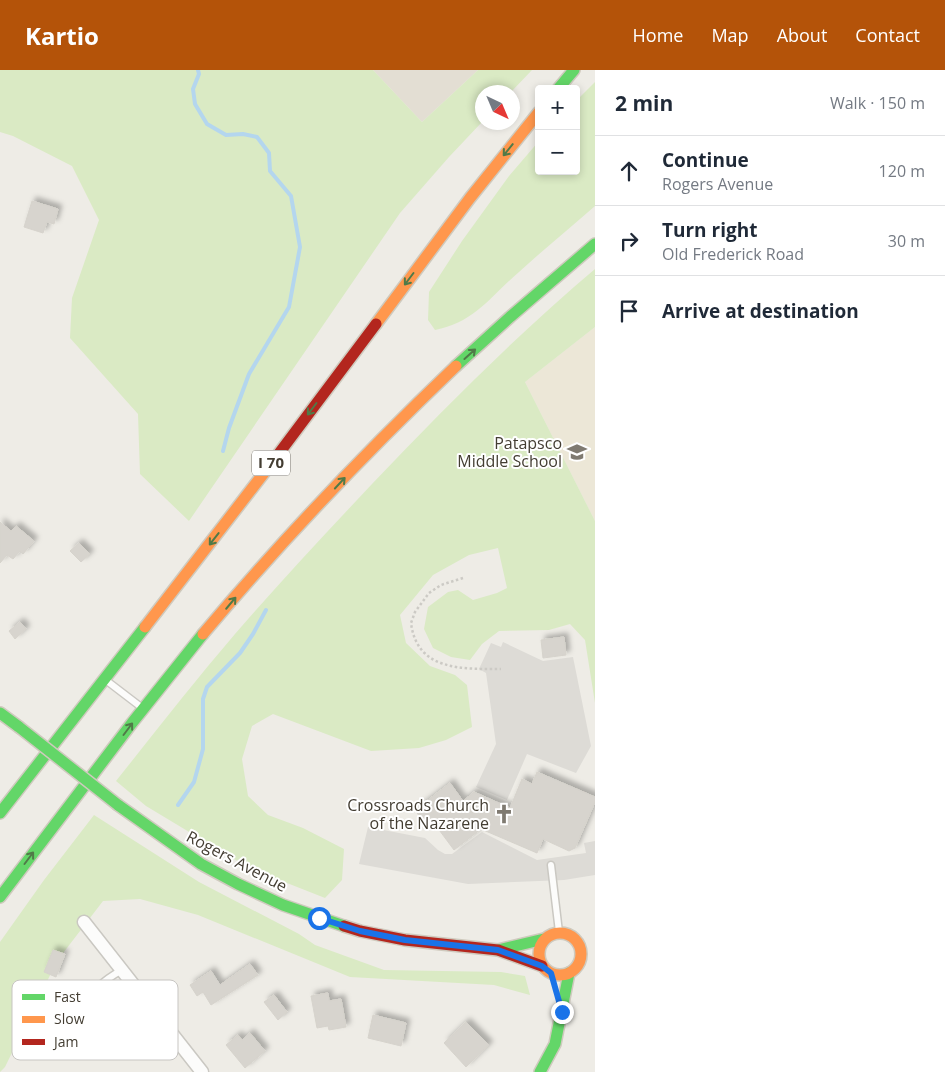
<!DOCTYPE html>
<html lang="en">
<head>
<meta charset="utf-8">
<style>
  :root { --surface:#fff; --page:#f2f2f3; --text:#1f2937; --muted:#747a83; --line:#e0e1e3; --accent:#b45309 }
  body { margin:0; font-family:"Open Sans",sans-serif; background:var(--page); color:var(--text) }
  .controls { position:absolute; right:15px; top:15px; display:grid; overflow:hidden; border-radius:5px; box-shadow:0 2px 8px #0003 }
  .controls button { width:45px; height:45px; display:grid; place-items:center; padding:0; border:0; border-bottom:1px solid var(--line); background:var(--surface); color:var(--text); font:25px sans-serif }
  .compass { position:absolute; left:475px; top:15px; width:45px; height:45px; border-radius:50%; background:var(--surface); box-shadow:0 2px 8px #0003; rotate:136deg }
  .stop { position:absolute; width:15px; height:15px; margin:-11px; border:4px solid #1a73e8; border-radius:50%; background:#fff }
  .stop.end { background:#1a73e8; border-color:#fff; box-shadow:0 1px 5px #0008 }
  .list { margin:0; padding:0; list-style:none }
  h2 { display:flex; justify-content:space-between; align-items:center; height:65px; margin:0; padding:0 20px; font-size:21px }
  h2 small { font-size:16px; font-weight:400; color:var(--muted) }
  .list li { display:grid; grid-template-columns:32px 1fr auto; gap:15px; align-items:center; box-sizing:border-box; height:70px; padding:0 20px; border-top:1px solid var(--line) }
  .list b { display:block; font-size:19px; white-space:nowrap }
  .list p { margin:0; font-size:16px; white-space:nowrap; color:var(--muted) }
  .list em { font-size:16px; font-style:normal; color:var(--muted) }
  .icon { flex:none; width:28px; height:28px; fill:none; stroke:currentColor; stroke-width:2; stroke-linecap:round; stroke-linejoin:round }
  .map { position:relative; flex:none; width:595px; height:1002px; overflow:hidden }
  header { display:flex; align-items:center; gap:30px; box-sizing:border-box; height:70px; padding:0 25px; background:var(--accent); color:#fff }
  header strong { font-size:24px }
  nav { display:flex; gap:28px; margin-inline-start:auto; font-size:18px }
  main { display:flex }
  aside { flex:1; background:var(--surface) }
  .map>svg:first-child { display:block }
</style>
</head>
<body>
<header>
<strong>Kartio</strong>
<nav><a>Home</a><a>Map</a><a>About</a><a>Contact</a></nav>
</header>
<main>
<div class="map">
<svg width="595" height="1002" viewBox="0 0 595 1002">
  <defs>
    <filter id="shadow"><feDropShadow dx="4" dy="-4" stdDeviation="2.5" flood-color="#0004"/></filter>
  </defs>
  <rect width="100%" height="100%" fill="#eeece6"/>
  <path fill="#e3ded3" d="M373 0H478L422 52Z"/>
  <path fill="#ece7d7" d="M595 257V451L525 312Z"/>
  <path fill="#daeac4" d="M0 0H373L422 52 478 0H532L511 22H482V52L449 87 400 143 189 451 140 404 138 344 70 268 72 228 99 150 72 96 13 66 0 62Z
    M595 12V136C570 158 544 179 519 202 491 226 474 253 435 260L428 250 429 222 462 171 509 106 539 71V101H576V31Z
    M595 199V257L525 312 595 451V633L585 570 570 554 549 560 499 561 482 574 470 590 451 587 433 578 424 559 428 537 448 522 458 520 473 530 497 523 507 518 498 478 469 485 433 505 400 545 406 573 430 596 455 605 467 615 472 657 446 670 419 678 371 681 273 644 252 656 242 689 248 726 268 745 303 758 344 779 342 810 325 828 249 798 146 736 116 711C155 662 194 612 235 564 279 513 326 463 372 414 443 339 516 266 595 199Z
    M94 745 199 812 299 864 315 875 384 900 501 902 525 906 530 925 494 915 350 907 198 845 140 829 103 831 57 891 5 997 0 1002V872L44 810Z"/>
  <path fill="#dddbd6" d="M503 572 543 591 573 587 591 676 576 703 527 684 507 730 476 717 496 674 486 603 479 599 491 573 501 577Z
    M368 757 425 768 438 780 445 784H452L482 762 537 790 586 783 584 773 595 771V805L564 810 468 814 359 794Z"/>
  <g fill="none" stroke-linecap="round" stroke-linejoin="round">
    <path stroke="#b4d6ee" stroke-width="4" d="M198 0 199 4 193 19 195 34 207 54 226 65 243 64 257 67 269 83 270 101 291 126 300 177 289 237 249 304 229 358 223 381
      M178 735 194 712 203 679V629L207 617 240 583 253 564 266 540"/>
  </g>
  <path fill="#d7d4ce" stroke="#d6d3cc" filter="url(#shadow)" d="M32 131 58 139 54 154 47 152 43 163 24 157Z
    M0 452 11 461 16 456 34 471 23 484 20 481 13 489 7 485 0 493Z
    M79 473 90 484 81 492 70 481Z
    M20 552 26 559 15 569 9 561Z
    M564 567 566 585 543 588 541 570Z
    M537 702 595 727V732L575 778 569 781 543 769 537 783 481 759 454 780 428 745 422 750 415 740 450 713 463 731 474 722 510 738 522 709 532 714Z
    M53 880 65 884 56 907 44 902Z
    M250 894 258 905 211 935 203 922 197 926 190 915 211 901 220 915Z
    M328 923 329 931 341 929 346 957 329 960 328 956 317 958 311 926Z
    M274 925 287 942 278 950 264 932Z
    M373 945 406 953 401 976 368 968Z
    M466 952 489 975 466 997 444 973Z
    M250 963 265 981 245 998 226 975 238 965 242 970Z"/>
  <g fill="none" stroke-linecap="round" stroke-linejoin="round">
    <defs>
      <path id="lane" d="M107 611 141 637
        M551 795 559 862
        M68 949C86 929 98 913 122 900"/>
      <path id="street" d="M84 852 202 1002"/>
      <path id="fast" d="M558 19 574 0
        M456 296 510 247 595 174
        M0 643 19 657
        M118 735 201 794 238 814 283 835 344 856
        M0 743 145 557
        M0 827 132 653 203 564
        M498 880 544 869
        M540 1002 555 974 569 903"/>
      <path id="slow" d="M376 254 470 128 539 42
        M145 557 274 390
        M203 564C282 470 367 381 456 296
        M539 884a21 21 0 1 1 42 0a21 21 0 1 1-42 0Z"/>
      <path id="jam" d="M274 390 376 254
        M344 856 360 861 405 870 498 880 542 896"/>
    </defs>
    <use href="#lane" stroke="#cac8c2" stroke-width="9"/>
    <use href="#street" stroke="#cac8c2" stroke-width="15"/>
    <use href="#fast" stroke="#cfcabe" stroke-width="14"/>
    <use href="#slow" stroke="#cfcabe" stroke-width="14"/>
    <use href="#jam" stroke="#cfcabe" stroke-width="14"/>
    <path stroke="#cccac5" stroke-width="2.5" stroke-dasharray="2.5 2.5" stroke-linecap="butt" d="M463 508 441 515 429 523 415 542 411 553C417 601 462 599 501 599"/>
    <use href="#lane" stroke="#fcfcfb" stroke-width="6"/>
    <use href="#street" stroke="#fcfcfb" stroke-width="12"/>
    <use href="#fast" stroke="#63d668" stroke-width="11"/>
    <use href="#slow" stroke="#ff974d" stroke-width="11"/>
    <use href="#jam" stroke="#b3261e" stroke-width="11"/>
    <defs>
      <path id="fast-bridge" d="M19 657 118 735"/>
    </defs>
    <use href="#fast-bridge" stroke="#cfcabe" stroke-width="14" stroke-linecap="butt"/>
    <use href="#fast-bridge" stroke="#63d668" stroke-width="11"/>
  </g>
  <defs><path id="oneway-shaft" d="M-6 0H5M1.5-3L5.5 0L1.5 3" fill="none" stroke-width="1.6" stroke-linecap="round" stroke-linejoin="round" transform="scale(1.25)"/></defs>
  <g stroke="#507a48">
    <use href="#oneway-shaft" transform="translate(508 80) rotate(129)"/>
    <use href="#oneway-shaft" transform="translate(409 209) rotate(127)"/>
    <use href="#oneway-shaft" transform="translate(470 284) rotate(-42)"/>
    <use href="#oneway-shaft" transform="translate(312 339) rotate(127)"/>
    <use href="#oneway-shaft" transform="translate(340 413) rotate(-47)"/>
    <use href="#oneway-shaft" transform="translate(214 469) rotate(128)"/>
    <use href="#oneway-shaft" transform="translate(231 533) rotate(-50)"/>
    <use href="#oneway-shaft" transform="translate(128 659) rotate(-53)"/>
    <use href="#oneway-shaft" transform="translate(29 788) rotate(-53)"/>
  </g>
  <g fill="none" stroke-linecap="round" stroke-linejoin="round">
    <path stroke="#1a73e8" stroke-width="6" d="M319 848 360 861 405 870 498 880 542 896 551 903 562 942"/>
  </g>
  <defs>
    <symbol id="school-bare" viewBox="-9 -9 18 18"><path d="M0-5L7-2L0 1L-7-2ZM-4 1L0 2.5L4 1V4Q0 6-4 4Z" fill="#7f7a71" stroke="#fff" stroke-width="2.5" paint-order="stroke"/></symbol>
    <symbol id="church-bare" viewBox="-9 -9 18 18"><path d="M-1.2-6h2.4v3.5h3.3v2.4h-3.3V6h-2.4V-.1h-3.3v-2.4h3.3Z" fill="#7f7a71" stroke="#fff" stroke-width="2.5" paint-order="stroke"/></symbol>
  </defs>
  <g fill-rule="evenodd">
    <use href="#school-bare" x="563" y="368" width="28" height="28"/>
    <use href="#church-bare" x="490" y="730" width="28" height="28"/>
  </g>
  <g text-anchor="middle" stroke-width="4" stroke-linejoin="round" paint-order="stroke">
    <rect fill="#fff" stroke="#7b7770" stroke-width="1" x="252" y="380.5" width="38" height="25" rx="4"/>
    <g font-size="15" font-weight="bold" fill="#433d32">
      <text x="271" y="398">I 70</text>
    </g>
    <g font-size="16" fill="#433d32" stroke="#fff" text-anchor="end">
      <text x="562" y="379">Patapsco<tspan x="562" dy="18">Middle School</tspan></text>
      <text x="489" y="741">Crossroads Church<tspan x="489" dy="18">of the Nazarene</tspan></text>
    </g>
    <g font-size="16" fill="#433d32" stroke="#fff">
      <text transform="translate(237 791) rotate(28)" y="6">Rogers Avenue</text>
    </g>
  </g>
  <rect x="12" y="910" width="166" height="80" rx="8" fill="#fff" stroke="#c7c5c2" stroke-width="1"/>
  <rect x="22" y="924" width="23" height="6" fill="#63d668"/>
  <rect x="22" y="946" width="23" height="7" fill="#ff974d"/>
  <rect x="22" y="969" width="23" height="6" fill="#b3261e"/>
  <g font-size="14" fill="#433d32">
    <text x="54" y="932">Fast</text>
    <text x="54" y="954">Slow</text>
    <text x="54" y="977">Jam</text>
  </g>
</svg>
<div class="controls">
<button>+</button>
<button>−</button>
</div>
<svg class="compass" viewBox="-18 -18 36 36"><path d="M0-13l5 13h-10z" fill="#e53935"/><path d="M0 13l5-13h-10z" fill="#747a83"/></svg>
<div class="stop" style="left:319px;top:848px"></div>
<div class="stop end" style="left:562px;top:942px"></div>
</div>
<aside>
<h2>2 min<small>Walk · 150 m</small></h2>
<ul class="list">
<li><svg class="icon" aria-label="ahead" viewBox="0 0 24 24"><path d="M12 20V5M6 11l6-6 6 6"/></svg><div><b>Continue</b><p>Rogers Avenue</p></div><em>120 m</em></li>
<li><svg class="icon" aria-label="right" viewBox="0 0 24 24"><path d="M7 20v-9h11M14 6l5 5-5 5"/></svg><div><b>Turn right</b><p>Old Frederick Road</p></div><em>30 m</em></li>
<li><svg class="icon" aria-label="arrive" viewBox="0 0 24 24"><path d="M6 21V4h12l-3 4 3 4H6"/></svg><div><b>Arrive at destination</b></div></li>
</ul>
</aside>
</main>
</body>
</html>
